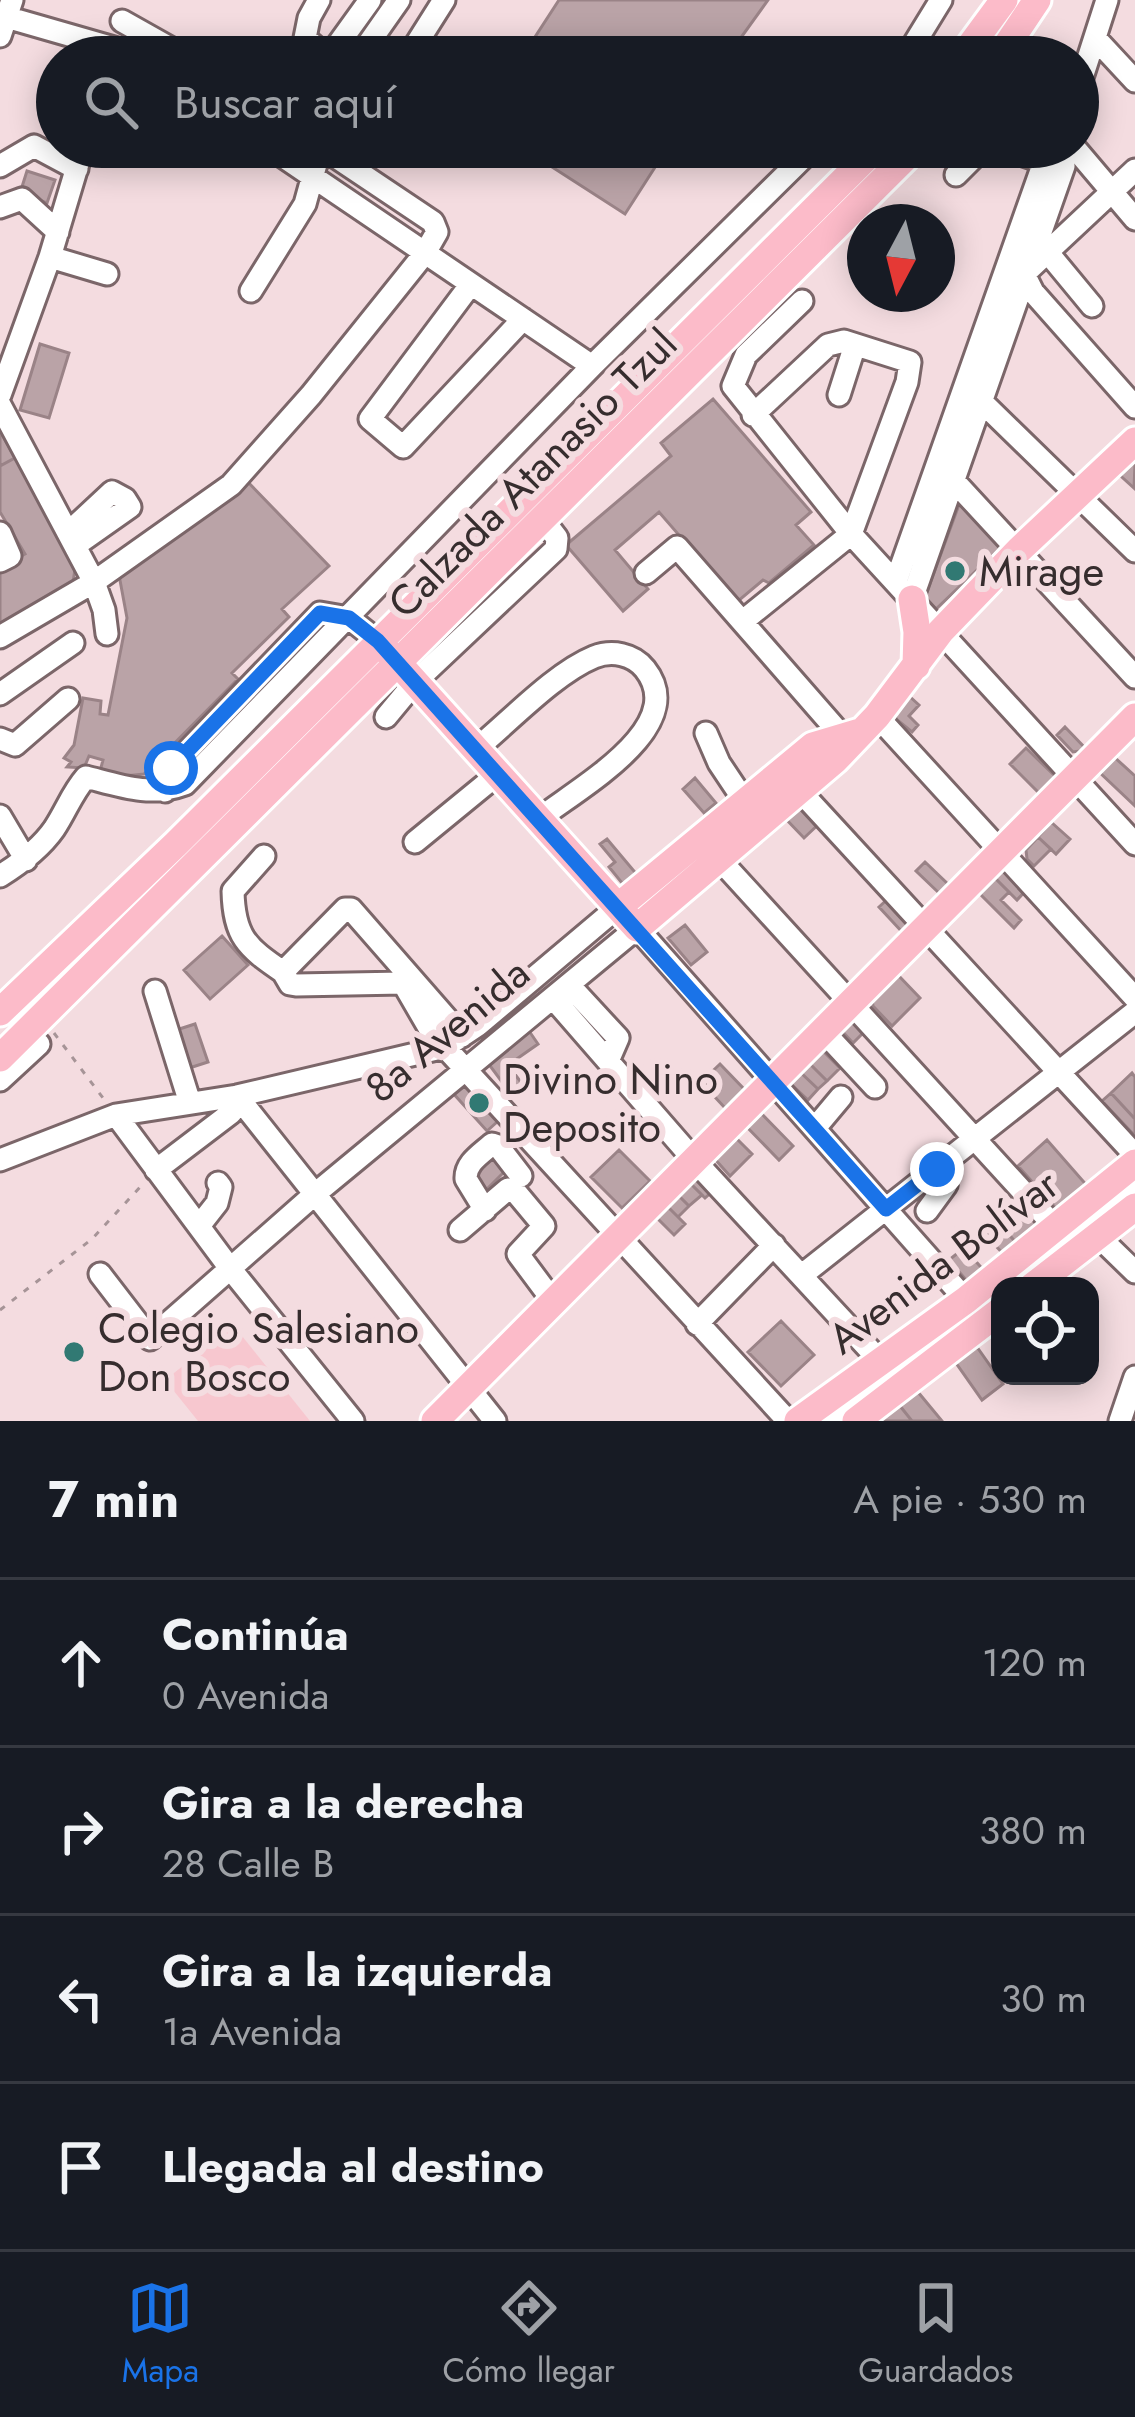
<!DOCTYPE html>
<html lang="es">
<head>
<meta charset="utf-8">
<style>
  :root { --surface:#171b24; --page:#20242c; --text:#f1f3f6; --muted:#9ea1a6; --line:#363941; --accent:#1a73e8 }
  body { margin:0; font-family:Jost,sans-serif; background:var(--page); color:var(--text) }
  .controls { position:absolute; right:36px; bottom:36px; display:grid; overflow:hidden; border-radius:24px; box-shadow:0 6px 30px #0003 }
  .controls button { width:108px; height:108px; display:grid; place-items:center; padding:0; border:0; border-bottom:3px solid var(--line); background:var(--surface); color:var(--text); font:60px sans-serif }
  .compass { position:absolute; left:847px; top:204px; width:108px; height:108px; border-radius:50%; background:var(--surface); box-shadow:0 6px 30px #0003; rotate:187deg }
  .stop { position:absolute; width:36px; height:36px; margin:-27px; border:9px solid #1a73e8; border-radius:50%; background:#fff }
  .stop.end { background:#1a73e8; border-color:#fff; box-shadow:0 3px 12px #0008 }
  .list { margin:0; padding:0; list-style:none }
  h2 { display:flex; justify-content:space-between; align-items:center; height:156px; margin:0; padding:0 48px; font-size:51px }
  h2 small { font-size:39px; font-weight:400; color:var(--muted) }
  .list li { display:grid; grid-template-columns:78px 1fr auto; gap:36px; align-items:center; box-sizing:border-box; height:168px; padding:0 48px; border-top:3px solid var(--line) }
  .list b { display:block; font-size:45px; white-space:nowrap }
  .list p { margin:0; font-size:39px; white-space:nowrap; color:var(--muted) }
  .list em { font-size:39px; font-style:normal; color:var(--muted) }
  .icon { flex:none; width:66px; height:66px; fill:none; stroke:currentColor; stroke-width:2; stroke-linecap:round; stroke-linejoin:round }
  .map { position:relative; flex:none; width:1135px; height:1421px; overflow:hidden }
  .search { position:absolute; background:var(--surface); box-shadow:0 6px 30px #0003; left:36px; right:36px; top:36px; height:132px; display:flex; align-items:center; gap:30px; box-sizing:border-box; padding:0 42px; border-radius:66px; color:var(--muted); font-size:45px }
  .sheet { height:828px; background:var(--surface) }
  nav { display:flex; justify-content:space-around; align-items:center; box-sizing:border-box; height:168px; border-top:3px solid var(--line); background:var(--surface); font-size:33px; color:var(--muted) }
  nav a { display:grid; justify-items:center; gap:6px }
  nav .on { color:var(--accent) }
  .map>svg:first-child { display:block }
</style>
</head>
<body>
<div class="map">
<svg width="1135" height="1421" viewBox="0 0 1135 1421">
  <rect width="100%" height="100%" fill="#f4dce0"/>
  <path fill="#f7c7cf" d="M234 1326 310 1421H198L165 1380Z"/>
  <path fill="#baa3a7" stroke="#9a8387" stroke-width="3" d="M559 0H768L727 57H522Z
    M521 147H668L625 214Z
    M27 171 55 180 47 203 20 193Z
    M40 344 69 353 49 418 20 410Z
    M713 399 811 512 796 525 814 545 769 583 763 580 737 602 659 512 615 550 648 589 623 611 566 545 671 456 661 443Z
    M0 431 15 458 0 466Z
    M1126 455 1135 464 1134 488 1113 469Z
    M15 458 77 557 73 582 0 627V568L25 554 0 512V466Z
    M246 480 329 566 282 609 289 617 232 673 238 679 144 774 126 776 123 783 99 775 103 760 89 756 84 768 67 767 71 762 64 758 74 745 83 698 101 701 100 714 108 715 127 618 119 575Z
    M960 502 1002 546 936 609 925 597Z
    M908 695 919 705 909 716 918 725 912 732 896 719 895 710Z
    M1065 727 1087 750 1073 752 1057 735Z
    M1026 748 1056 777 1040 794 1010 764Z
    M1112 755 1135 776V806L1097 770Z
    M695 778 716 803 704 813 683 789Z
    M797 805H808L823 820 804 838 784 817Z
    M1051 822 1070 839 1056 854 1038 837Z
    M1038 837 1051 849 1034 866 1027 859 1026 850Z
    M607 839 639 877 633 882 622 883 609 867 615 862 600 844Z
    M925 862 949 885 940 894 916 871Z
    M1006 868 1031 885 1017 900 995 878Z
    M995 878 1009 892 1001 900 1021 920 1014 928 980 894Z
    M893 894 917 920 903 933 879 907Z
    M685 925 707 952 691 965 668 938Z
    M222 936 248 965 210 999 184 970Z
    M898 975 920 998 892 1026 873 1006 872 1000Z
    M848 1022H859L866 1030 853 1043 840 1029Z
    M195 1024 208 1062 183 1070 170 1032Z
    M527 1028 538 1044 508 1065 523 1085 511 1094 485 1059Z
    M820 1048 840 1068 827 1081 807 1061Z
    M807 1061 827 1081 818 1089 798 1070Z
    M720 1064 745 1090 725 1108 701 1082Z
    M798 1070 818 1089 808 1100 791 1084Z
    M1132 1073 1135 1077V1119L1111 1093Z
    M471 1075 506 1114 487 1131 452 1092Z
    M1111 1093 1135 1119V1136L1102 1101Z
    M758 1110 793 1146 779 1160 744 1124Z
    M734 1136 752 1154 730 1176 713 1157Z
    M1047 1140 1090 1189 1061 1214 1018 1166Z
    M619 1150 650 1181 622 1208 591 1177Z
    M489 1155 505 1171 485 1191 469 1174Z
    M695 1175 716 1188 705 1198 688 1181Z
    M688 1181 702 1195 689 1206 676 1193Z
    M676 1193 689 1206 678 1217 665 1204Z
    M1019 1193 1046 1223 1020 1247 992 1216Z
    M665 1204 685 1224 674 1235 654 1215Z
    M995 1219 1020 1247 1007 1258 982 1231Z
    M964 1248 987 1274 972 1287 949 1260Z
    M781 1321 814 1355 781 1386 748 1352Z
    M977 1347 1003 1384 982 1400 956 1363Z
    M913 1386 942 1421H912L896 1401Z
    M896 1401 912 1421H878Z"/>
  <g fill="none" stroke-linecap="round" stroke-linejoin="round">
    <defs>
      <path id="minor" d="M319 0 309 18 305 38 327 57
        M6 17 114 48 129 57
        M122 21 186 57
        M0 36 12 0
        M1095 38 1135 81
        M329 57 370 0
        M359 57 399 0
        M408 57 444 0
        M906 57 941 0
        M1078 90 1107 0
        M269 147 592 366
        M1000 147 1044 162
        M1074 147 1135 219
        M0 166 34 146 77 169
        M1135 170 1024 274 1033 292 1135 407
        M956 175 980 151 995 147
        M0 207 22 199 58 232
        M1049 254 1092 306
        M50 257 107 274
        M471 284 370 419 403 447 523 319
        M251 291 305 204 316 164
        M0 395 50 257 83 147
        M839 395 855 345
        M982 402 1135 551
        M0 405 94 582 104 610 107 634
        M753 415 828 345 844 341 910 362 907 382 851 534 1135 844
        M953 480 1135 677
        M69 532 112 492 125 499 130 507 76 545
        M0 533 10 556 0 561
        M646 573 677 547 849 744
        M896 581 1044 162 1059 147
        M912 599 1064 166 1060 147
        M743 621 851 534 733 386 746 355 802 301
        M0 637 94 582 231 485 311 395 425 253 437 232 433 222 321 147
        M0 694 73 643
        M877 716 1135 998
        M386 717 415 682 556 549 557 538 544 521
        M706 733 719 763 745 802
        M0 739 15 745 68 699
        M476 749C510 721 555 673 594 657 612 650 633 654 645 669 691 727 578 788 539 819
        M165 791 171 768 320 613 349 618 378 641
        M800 791 1135 1155
        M0 816 26 860
        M415 842 498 774
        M264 856 233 891C234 936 246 947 283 972
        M720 860 1057 1229
        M0 876C21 863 40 849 54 829 66 811 72 793 86 777 121 786 150 797 185 784L592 366 814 147
        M569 985 618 1038 608 1061
        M155 991 190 1103
        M553 998 694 1160 882 1363
        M822 1030 875 1087
        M462 1036 351 909H345L283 972 290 984 296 985 403 983 432 1033 788 1421
        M0 1080 39 1044
        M237 1096 495 1421
        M116 1115 229 1267 353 1421
        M815 1128 841 1097
        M0 1160 116 1115 237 1096 445 1047 478 1025 618 907
        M156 1170 231 1113 237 1096
        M485 1210 466 1179C465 1163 481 1154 492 1144L498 1146 521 1176
        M927 1211 946 1185 937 1169
        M1093 1223 1135 1190
        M199 1226 217 1203 221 1187 218 1183
        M460 1230 508 1189 514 1190 544 1226 518 1254 553 1301
        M1098 1236 1135 1272
        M100 1274 150 1339 315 1194 637 928 966 1300
        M802 1275 1135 1012
        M1010 1286 1064 1246
        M697 1324 774 1245
        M824 1421 1000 1293
        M1120 1421 1135 1377"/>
      <path id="major" d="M962 57 1004 0
        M999 57 1037 0
        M912 599 917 632 916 666
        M388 652 637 928 835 760 877 716 941 631 1019 550 1135 441
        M618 907 813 746 860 732
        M0 1012 176 844 877 147
        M0 1058 916 147
        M1033 1286 1135 1207
        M435 1421 1135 717
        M798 1421 966 1300 1135 1163
        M856 1421 1000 1311"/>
    </defs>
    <use href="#minor" stroke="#7b6669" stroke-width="27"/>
    <use href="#major" stroke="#fff" stroke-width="33"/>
    <path stroke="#a69497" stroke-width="3" stroke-dasharray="6 9" stroke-linecap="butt" d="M54 1033 106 1102
      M0 1310 92 1239 142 1185"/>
    <use href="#minor" stroke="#fff" stroke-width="21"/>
    <use href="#major" stroke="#fcbbc9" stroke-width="27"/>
  </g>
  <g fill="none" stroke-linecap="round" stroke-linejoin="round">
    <path stroke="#1a73e8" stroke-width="15" d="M171 768 320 613 349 618 378 641 886 1209 937 1169"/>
  </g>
  <g fill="#317973" stroke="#f4dce0" stroke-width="4.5">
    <circle cx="955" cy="571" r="12"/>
    <circle cx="479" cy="1103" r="12"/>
    <circle cx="74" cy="1352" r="12"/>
  </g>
  <g text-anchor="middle" stroke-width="12" stroke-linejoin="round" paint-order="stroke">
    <g font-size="42" fill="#362d2e" stroke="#f4dce0">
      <text transform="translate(532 473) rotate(-45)" y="15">Calzada Atanasio Tzul</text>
      <text transform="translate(447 1030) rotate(-40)" y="15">8a Avenida</text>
      <text transform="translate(943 1261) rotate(-37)" y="15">Avenida Bolívar</text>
    </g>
    <g font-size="42" fill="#362d2e" stroke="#f4dce0" text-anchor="start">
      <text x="979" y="586">Mirage</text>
      <text x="503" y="1094">Divino Nino<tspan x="503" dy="48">Deposito</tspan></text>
      <text x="98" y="1343">Colegio Salesiano<tspan x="98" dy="48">Don Bosco</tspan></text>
    </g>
  </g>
</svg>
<div class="controls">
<button><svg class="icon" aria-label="locate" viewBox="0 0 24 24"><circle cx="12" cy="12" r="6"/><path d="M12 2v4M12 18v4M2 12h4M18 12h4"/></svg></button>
</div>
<svg class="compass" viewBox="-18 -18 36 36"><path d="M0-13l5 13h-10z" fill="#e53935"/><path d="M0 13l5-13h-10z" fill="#9ea1a6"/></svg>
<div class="stop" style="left:171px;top:768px"></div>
<div class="stop end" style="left:937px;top:1169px"></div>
<div class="search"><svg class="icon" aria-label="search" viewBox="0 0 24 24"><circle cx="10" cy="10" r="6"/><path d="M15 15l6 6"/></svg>Buscar aquí</div>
</div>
<section class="sheet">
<h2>7 min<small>A pie · 530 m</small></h2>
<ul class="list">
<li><svg class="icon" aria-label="ahead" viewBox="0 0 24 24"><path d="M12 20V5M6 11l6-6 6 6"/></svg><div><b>Continúa</b><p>0 Avenida</p></div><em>120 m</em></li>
<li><svg class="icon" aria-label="right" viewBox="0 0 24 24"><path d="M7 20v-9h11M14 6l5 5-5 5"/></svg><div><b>Gira a la derecha</b><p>28 Calle B</p></div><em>380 m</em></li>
<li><svg class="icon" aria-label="left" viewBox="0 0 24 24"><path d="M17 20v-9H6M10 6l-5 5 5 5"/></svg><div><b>Gira a la izquierda</b><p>1a Avenida</p></div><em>30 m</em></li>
<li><svg class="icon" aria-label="arrive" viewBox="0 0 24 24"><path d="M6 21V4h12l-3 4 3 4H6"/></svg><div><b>Llegada al destino</b></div></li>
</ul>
</section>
<nav>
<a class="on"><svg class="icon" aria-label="map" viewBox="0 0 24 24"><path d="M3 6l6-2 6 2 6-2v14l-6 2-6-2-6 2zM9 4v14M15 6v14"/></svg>Mapa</a>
<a><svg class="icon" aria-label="directions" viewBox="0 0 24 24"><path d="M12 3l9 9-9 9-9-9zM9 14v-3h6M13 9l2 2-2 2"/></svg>Cómo llegar</a>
<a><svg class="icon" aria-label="saved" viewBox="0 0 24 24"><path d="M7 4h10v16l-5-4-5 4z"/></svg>Guardados</a>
</nav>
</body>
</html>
